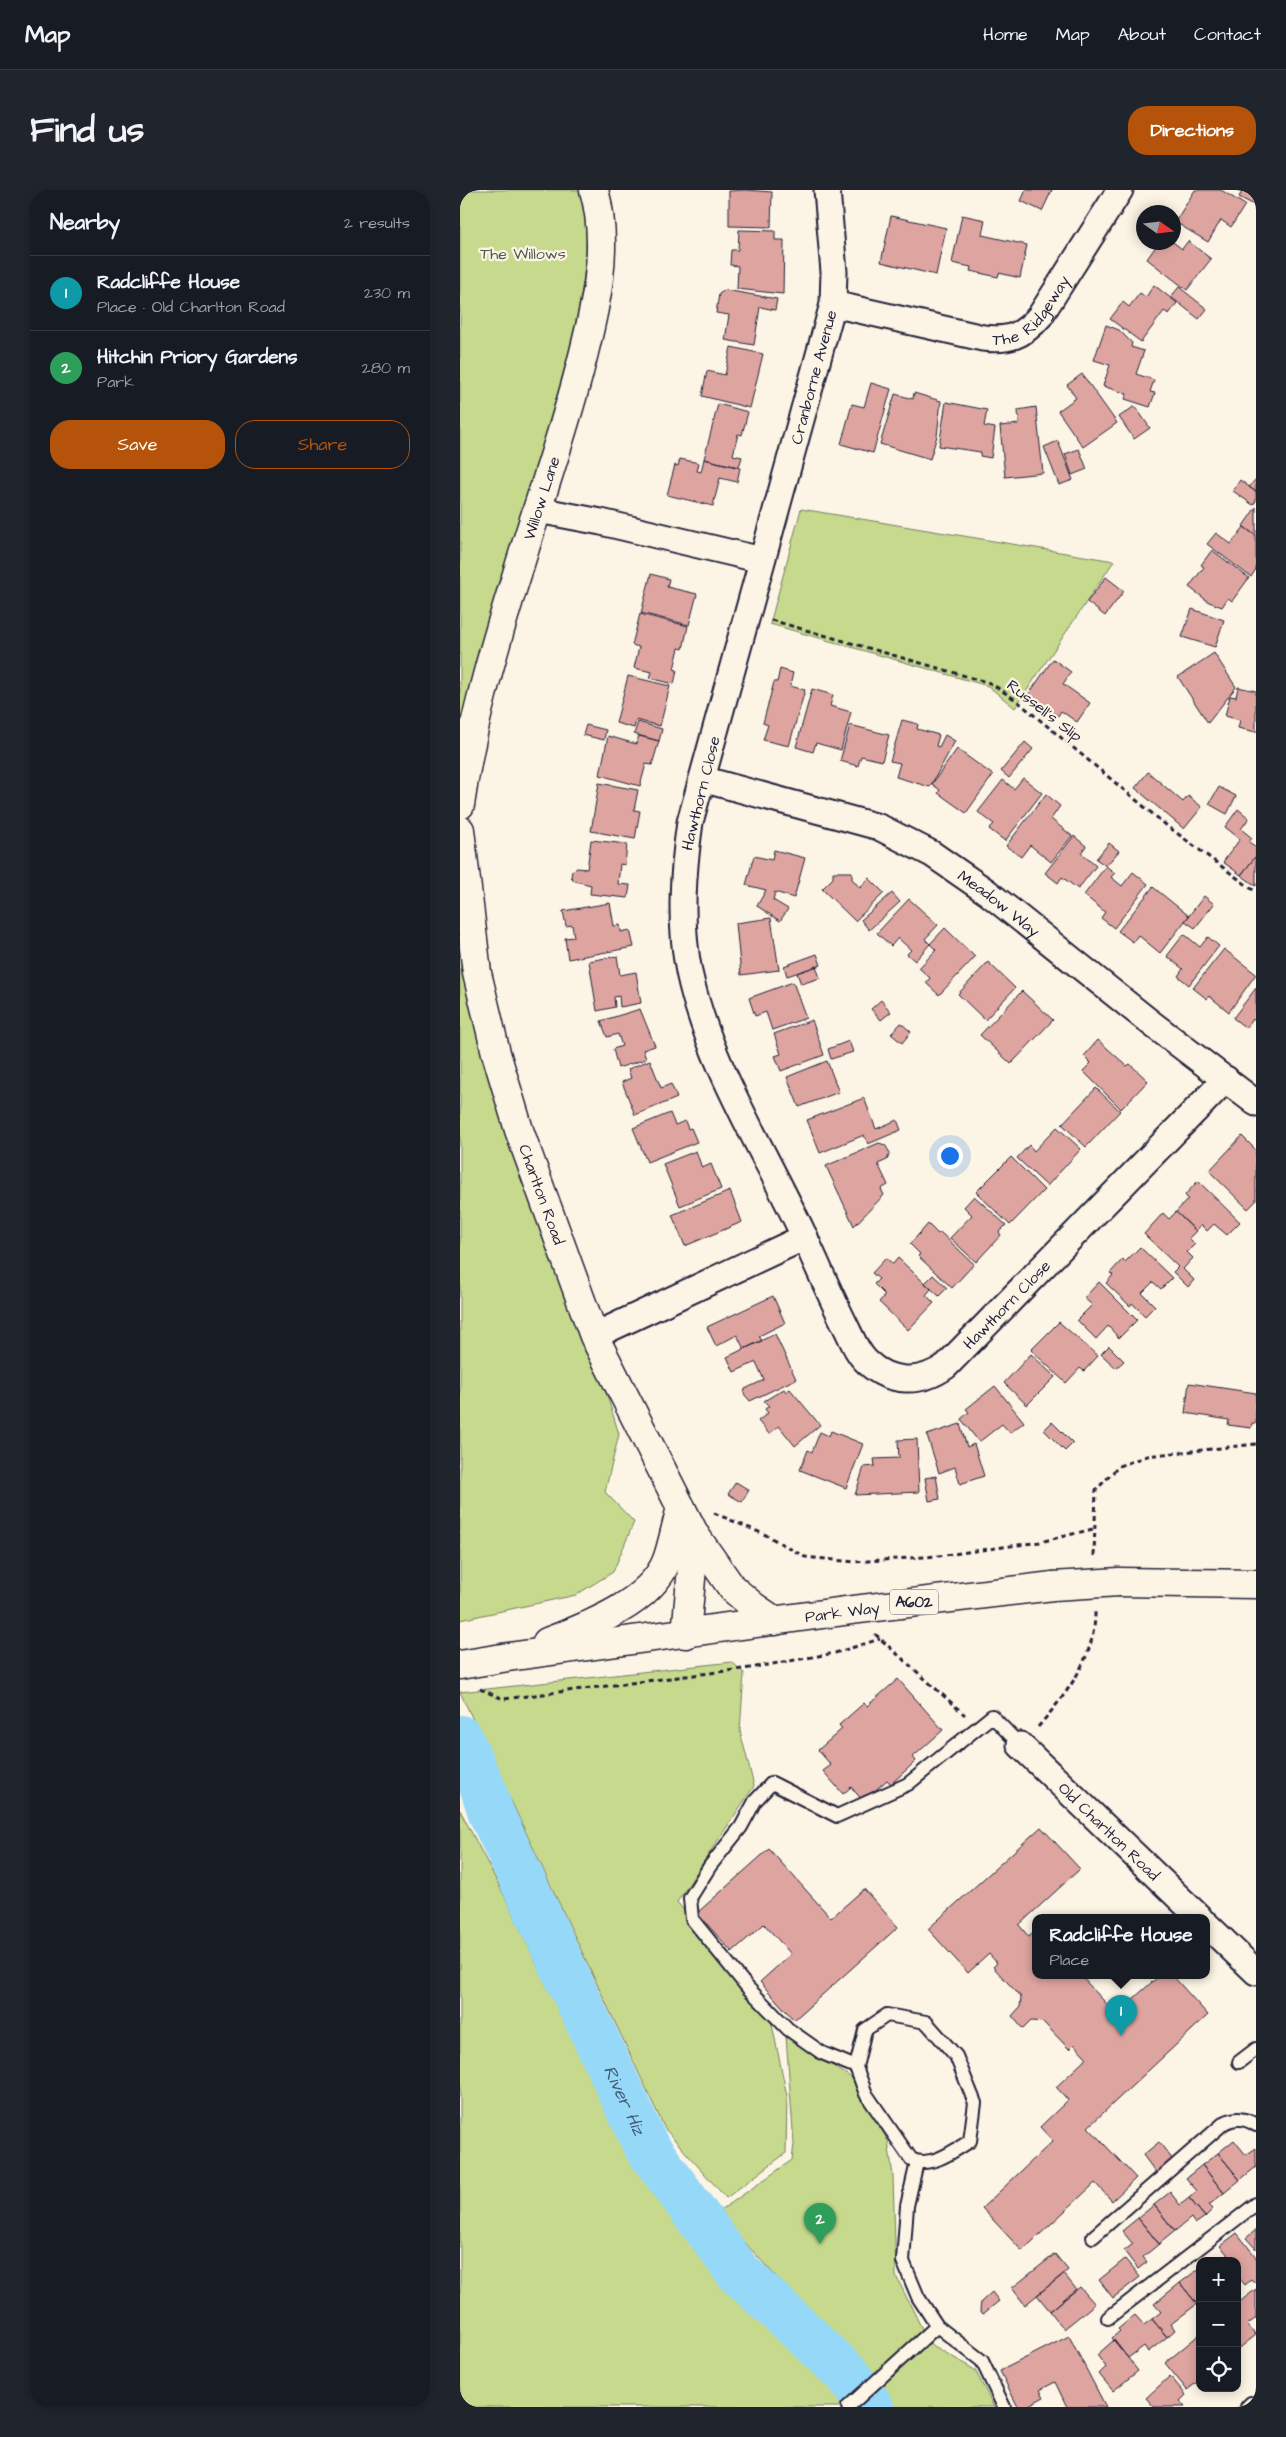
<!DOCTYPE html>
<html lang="en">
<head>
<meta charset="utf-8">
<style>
  :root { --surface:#171b24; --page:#20242c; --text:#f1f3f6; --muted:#9ea1a6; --line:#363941; --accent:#b45309 }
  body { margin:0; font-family:"Architects Daughter",sans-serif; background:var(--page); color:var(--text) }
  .controls { position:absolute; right:15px; bottom:15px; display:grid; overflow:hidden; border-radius:10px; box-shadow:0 2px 12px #0003 }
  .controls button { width:45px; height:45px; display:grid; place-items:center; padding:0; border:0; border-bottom:1px solid var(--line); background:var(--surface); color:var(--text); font:25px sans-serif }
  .compass { position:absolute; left:676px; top:15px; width:45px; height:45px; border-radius:50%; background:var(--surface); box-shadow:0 2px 12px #0003; rotate:104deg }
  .you { position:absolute; left:489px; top:965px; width:18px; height:18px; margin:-12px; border:4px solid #fff; border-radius:50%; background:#1a73e8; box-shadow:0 0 0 8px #1a73e833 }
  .badge { display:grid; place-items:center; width:32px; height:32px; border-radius:50%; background:var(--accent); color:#fff; font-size:16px; font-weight:700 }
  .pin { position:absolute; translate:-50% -41px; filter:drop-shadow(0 1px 2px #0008) }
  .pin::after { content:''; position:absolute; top:26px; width:18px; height:15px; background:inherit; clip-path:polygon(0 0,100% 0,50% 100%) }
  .popup { position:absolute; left:572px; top:1724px; width:178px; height:65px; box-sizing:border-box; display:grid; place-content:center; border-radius:10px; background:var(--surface); filter:drop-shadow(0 1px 4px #0005); font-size:16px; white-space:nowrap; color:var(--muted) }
  .popup b { font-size:19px; color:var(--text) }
  .popup::after { content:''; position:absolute; left:50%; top:100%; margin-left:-10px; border:10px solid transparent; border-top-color:var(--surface) }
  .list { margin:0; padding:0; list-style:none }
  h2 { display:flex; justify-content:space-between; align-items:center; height:65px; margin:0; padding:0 20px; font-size:21px }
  h2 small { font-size:16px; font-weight:400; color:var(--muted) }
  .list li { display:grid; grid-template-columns:32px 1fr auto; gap:15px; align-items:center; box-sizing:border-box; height:75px; padding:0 20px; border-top:1px solid var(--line) }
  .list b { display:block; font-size:19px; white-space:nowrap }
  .list p { margin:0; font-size:16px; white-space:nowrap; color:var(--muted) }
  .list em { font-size:16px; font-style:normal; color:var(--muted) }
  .actions { display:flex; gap:10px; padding:15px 20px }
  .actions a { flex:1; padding:11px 0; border:1px solid var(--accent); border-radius:20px; text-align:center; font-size:18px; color:var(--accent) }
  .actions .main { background:var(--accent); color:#fff }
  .icon { flex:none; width:28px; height:28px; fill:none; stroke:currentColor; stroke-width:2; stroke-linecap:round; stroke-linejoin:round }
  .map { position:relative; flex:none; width:796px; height:2217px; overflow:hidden; border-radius:20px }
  header { display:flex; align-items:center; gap:30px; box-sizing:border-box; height:70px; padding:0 25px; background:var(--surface); border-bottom:1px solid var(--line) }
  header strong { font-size:24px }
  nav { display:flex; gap:28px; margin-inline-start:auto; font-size:18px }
  .intro { display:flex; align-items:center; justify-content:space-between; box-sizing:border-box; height:120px; padding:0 30px }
  h1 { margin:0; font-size:35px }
  .button { padding:12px 22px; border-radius:20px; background:var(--accent); color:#fff; font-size:18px; font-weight:700 }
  main { display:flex; gap:30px; padding:0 30px }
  aside { flex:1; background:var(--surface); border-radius:20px; box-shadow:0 2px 12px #0003 }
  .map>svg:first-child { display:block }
</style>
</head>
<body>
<header>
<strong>Map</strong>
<nav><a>Home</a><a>Map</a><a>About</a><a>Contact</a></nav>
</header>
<div class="intro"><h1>Find us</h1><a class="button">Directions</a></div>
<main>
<aside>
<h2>Nearby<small>2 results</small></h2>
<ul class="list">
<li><span class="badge" style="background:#0f9aa8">1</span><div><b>Radcliffe House</b><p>Place · Old Charlton Road</p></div><em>230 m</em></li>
<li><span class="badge" style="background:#2e9e5b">2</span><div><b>Hitchin Priory Gardens</b><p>Park</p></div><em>280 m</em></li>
</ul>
<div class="actions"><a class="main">Save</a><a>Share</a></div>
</aside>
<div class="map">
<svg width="796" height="2217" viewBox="0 0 796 2217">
  <rect width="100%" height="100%" fill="#fcf5e5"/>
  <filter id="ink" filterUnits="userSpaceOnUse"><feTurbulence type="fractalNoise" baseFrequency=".02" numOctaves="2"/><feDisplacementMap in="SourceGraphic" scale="10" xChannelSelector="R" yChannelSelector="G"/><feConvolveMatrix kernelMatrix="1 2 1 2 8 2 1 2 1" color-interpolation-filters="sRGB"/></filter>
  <g filter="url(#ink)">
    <path fill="#c6d98d" stroke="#747e64" d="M0 0H119C144 68 98 196 80 266 55 364 28 461 0 558Z
      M341 319 654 371 555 518 528 496 310 434Z
      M0 746 3 786 46 945 128 1144 159 1244 145 1302 174 1332 153 1382 116 1405 0 1430Z
      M272 1472 284 1483 280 1541 294 1596 217 1712 310 1825 327 1906 326 1963 266 2008 205 1939 0 1502Z
      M0 1620 46 1709 167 1966 357 2175 378 2153 257 2023 332 1970 334 1954 326 1846 392 1888 428 1951 433 1986 436 2086 469 2153 515 2180 534 2217H0Z"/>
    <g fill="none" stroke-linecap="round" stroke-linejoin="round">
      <path stroke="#96d8f8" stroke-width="46" id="s1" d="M0 1548 23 1598 31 1623 186 1956 278 2082 385 2182 411 2217"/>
    </g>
    <path fill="#dea4a0" stroke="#22223b" d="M285 0 312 2 311 37 269 36V1Z
      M566 0H592L582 21 561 11Z
      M735 0H761L785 15 771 37 761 30 748 52 715 32Z
      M783 0 796 3V16L779 7Z
      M502 25 525 30 522 45 567 55 560 88 539 83 538 87 510 81 511 77 492 73Z
      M431 26 486 38 476 85 421 72Z
      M279 40 315 41V50H324L323 104 277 99 278 76 270 75 271 60H278Z
      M728 51 751 69 727 100 687 69 699 52H713L722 59Z
      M694 95 717 113 709 124 704 121 681 152 650 129 663 112 669 117 680 103 686 107Z
      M719 97 747 119 739 129 711 107Z
      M265 100 317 109 315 120 300 117 294 155 265 150 269 125 256 123 259 104Z
      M646 135 659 140 672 153 671 157 684 161 676 184 694 190 690 202 695 203 690 217 665 209 667 204 643 196 650 175 634 170Z
      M271 157 303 164 290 218 242 206 247 181 265 185Z
      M622 184 657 233 623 257 598 221 616 208 607 195Z
      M411 193 431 199 413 263 381 254 392 214 404 217Z
      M454 203 481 211 477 246 470 269 420 254 435 204 453 209Z
      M486 212 527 220 524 236 535 238 531 268 520 266 521 262 479 256Z
      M258 214 288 222 282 245 278 244 273 265 282 267 279 277 244 269Z
      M675 216 690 238 674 249 659 227Z
      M576 217 583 283 545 287 540 236 559 234 558 220Z
      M598 251 613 290 599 295 584 257Z
      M619 259 627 279 612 285 605 264Z
      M220 269 239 273 237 281 241 282 244 269 280 278 277 292 260 288 253 316 207 305 215 275 218 276Z
      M796 289V302L789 297Z
      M780 290 796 302V311L793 315 773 301Z
      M796 317V346L783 336Z
      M784 337 796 346V379L791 387 747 354 756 343 771 354Z
      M752 360 789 388 772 411 768 408 762 417 749 412 729 397 744 377 741 375Z
      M191 384 209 389 207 397 237 404 229 435 181 423Z
      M646 387 664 401 645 426 627 412Z
      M732 419 764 430 755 457 722 447Z
      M180 424 228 436 223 459 219 458 214 479 217 480 214 494 190 488 192 482 174 478 179 457 172 455Z
      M754 463 776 497 748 533 718 487Z
      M593 469 611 482 603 494 630 513 617 532 601 521 598 526 587 518 585 521 566 508Z
      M320 479 333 483 330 496 345 500 329 556 303 550 308 535 303 533 314 492H317Z
      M168 486 210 496 200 536 176 530 174 538 156 533Z
      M778 497 796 501V542L778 538 780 530 765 526 770 506 776 507Z
      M352 499 373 505 370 516 391 522 381 560 356 553 353 562 336 557Z
      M442 530 458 534 457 539 479 545 476 556 479 557 485 545 495 551 470 597 436 587 440 573 430 571Z
      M178 532 202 539 199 551 174 544Z
      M126 535 146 540 144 550 123 545Z
      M390 535 429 545 422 571 401 566 398 576 380 571Z
      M148 546 176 554 179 546 199 551 192 575 186 574 180 596 140 585Z
      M565 552 573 559 549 588 541 581Z
      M497 559 533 585 506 623 478 603 480 600 472 594Z
      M688 582 723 612 728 606 742 617 724 639 675 598Z
      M563 588 582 603 545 651 529 639 534 634 518 622 543 590 554 599Z
      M139 593 178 600 174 620 180 621 175 649 131 641Z
      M759 597 776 606 767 624 749 614Z
      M586 604 600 616 591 629 612 646 591 672 570 655 561 667 546 656Z
      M778 619 789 628 781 639 792 648 789 652 796 657V666L781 685 763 672 780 649 765 637Z
      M614 646 626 656 621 663 636 676 618 699 602 687 598 693 585 683Z
      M131 650 167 654 165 675 160 674 158 694 170 695 168 708 130 704 131 695 115 691 111 687 112 681 117 678 127 679Z
      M649 653 659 661 646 676 636 669Z
      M314 660 345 668 334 708 315 702 313 710 328 719 320 731 297 716 306 700 286 695 294 666 312 670Z
      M796 666V696L781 685Z
      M646 676 655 683 651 687 662 696 673 682 688 694 654 738 641 728 645 722 624 705Z
      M373 682H392V689L400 698 409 688 424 703 395 731 362 699 373 688Z
      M693 697 729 726 700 763 678 745 673 752 658 741Z
      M432 703 440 712 409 740 401 730Z
      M744 706 754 714 735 738 725 731Z
      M449 709 478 735 465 749 470 754 455 771 447 764 451 760 438 748 431 756 417 743Z
      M150 713 154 736 160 735 161 742 170 740 174 757 108 769 105 748 114 747 112 735 106 736 103 721Z
      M311 728 319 780 281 785 276 733Z
      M485 738 515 767 479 805 466 793 470 788 459 778 476 760 470 754Z
      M724 744 740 757 748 747 759 756 729 795 718 786 723 779 707 766Z
      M764 759 796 784 769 822 749 806 747 809 733 798Z
      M357 764 361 775 327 786 324 776Z
      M157 766 160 785 176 782 181 813 160 817 159 806 154 807 155 817 137 821 129 771Z
      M528 772 555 798 525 830 498 804Z
      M356 776 360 788 341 794 337 783Z
      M333 792 346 828 312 840 306 822 295 826 289 808Z
      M796 798V832L793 829 786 838 773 828Z
      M562 801 593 830 551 874 520 845Z
      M421 810 431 822 421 830 411 819Z
      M180 819 195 856 183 860 186 869 158 878 153 859 162 856 158 844 147 847 141 831Z
      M352 830 364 865 321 881 315 866 321 864 314 844Z
      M441 833 451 842 442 853 431 844Z
      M638 850 667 876 670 874 688 891 661 919 623 881 631 873 624 866Z
      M389 851 393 862 371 869 368 859Z
      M190 870 201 898 211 894 217 908 175 925 162 892 171 888 168 879Z
      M367 871 379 902 339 917 327 887Z
      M636 898 660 921 626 957 602 934Z
      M404 908 416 939 437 930 441 940 408 954 404 945 360 963 347 930Z
      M210 923 215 935 225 931 228 939 231 938 237 952 187 972 173 938Z
      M597 937 621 959 587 996 557 968 569 955 574 961Z
      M782 946 796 960V1011L788 1019 749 981Z
      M419 953 425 955 430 963 427 970 418 974 428 995 421 999 424 1005 394 1036 366 976Z
      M236 961 242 978 251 974 261 999 220 1016 203 974Z
      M551 967 584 1000 550 1035 516 1002Z
      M738 991 780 1032 767 1045 754 1034 747 1041 741 1035 736 1041 716 1022 728 1009 725 1005Z
      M270 1001 282 1032 225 1056 212 1025Z
      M514 1006 546 1035 539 1042 541 1045 516 1072 490 1048 512 1025 504 1017Z
      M716 1022 736 1041 729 1048 735 1054 727 1062 733 1068 723 1079 734 1090 728 1097 713 1082 718 1077 684 1044 703 1023 709 1029Z
      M468 1034 478 1044 480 1042 514 1074 492 1098 458 1066 460 1064 450 1054Z
      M680 1057 712 1088 701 1099 693 1092 682 1103 695 1116 685 1126 672 1113 670 1116 646 1093 653 1085 650 1083 663 1069 665 1072Z
      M426 1068 433 1074 438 1068 471 1099 466 1105 474 1113 448 1140 419 1112 425 1105 414 1094 419 1089 412 1083Z
      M473 1085 487 1098 479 1106 465 1093Z
      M639 1092 677 1130 659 1148 648 1136 636 1149 617 1130 632 1115 624 1108Z
      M313 1106 325 1133 299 1146 302 1151 284 1159 277 1145 256 1156 247 1137Z
      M599 1132 638 1166 624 1181 620 1178 606 1193 571 1160Z
      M315 1144 336 1189 290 1211 284 1204 285 1199 304 1190 296 1172 274 1182 267 1167Z
      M649 1156 664 1171 656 1178 641 1164Z
      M571 1164 595 1187 567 1215 544 1193Z
      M729 1193 796 1203V1233H792L791 1238 768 1235 769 1230 725 1223Z
      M535 1196 564 1232 550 1243 542 1234 519 1252 501 1229 509 1222 506 1219Z
      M324 1199 326 1202 330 1199 360 1235 335 1256 319 1236 309 1244 298 1231 308 1223 305 1219 309 1216 304 1211Z
      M592 1232 613 1253 605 1261 584 1240Z
      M500 1234 507 1257 514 1254 524 1286 500 1294 495 1277 479 1283 467 1245Z
      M371 1241 403 1254 386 1298 340 1280 348 1260 352 1262 360 1242 369 1246Z
      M457 1249 459 1302 395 1305 404 1277 415 1276 414 1269 439 1268 438 1250Z
      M476 1286 480 1309 469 1311 465 1288Z
      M276 1292 289 1300 282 1312 268 1304Z
      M438 1489 483 1540 453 1567 456 1571 431 1594 427 1590 403 1611 391 1597 383 1604 363 1581 371 1575 358 1560 382 1539 379 1535 404 1513 407 1516Z
      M581 1637 620 1679 559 1735 569 1747 576 1740V1785H620L656 1824 700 1785H712L748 1825 628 1937 676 1988 652 2011 635 1993 562 2061 522 2018 593 1951 580 1937 608 1910 596 1897 627 1868 614 1854 609 1859 583 1832 571 1831 563 1839 552 1826 560 1817 561 1807 533 1777 537 1773 529 1764 508 1783 468 1739Z
      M309 1659 371 1728 404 1699 438 1737 334 1830 300 1792 331 1764 304 1734 272 1762 237 1723Z
      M774 1950 786 1965 796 1958V1977L780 1990 758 1963Z
      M699 1952 713 1970 697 1984 683 1965Z
      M758 1963 780 1990 764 2003 742 1975Z
      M742 1975 764 2003 749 2015 753 2019 745 2027 729 2008 737 2001 726 1988Z
      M710 2002 720 2015 729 2008 745 2027 735 2034 731 2028 715 2041 694 2015Z
      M694 2015 715 2041 699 2054 678 2028Z
      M678 2028 699 2054 683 2067 687 2072 678 2079 664 2061 673 2054 662 2041Z
      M796 2040V2059L786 2048Z
      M777 2043 796 2067V2091L794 2093 791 2090 785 2095 780 2089 777 2091V2071H766L770 2067 760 2056Z
      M595 2064 608 2080 565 2115 552 2098Z
      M665 2069 680 2087 653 2108 639 2090Z
      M740 2078V2112L737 2114 720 2093Z
      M604 2084 616 2099 590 2121 577 2105Z
      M720 2093 737 2114 711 2134 715 2140 707 2147 692 2129 701 2122 694 2114Z
      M620 2097 635 2114 604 2139 590 2121Z
      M796 2099V2128L787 2135 796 2145 777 2160V2114Z
      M532 2102 539 2111 523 2124 520 2120 521 2112Z
      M675 2125 684 2135 692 2129 707 2147 688 2162 684 2156 668 2168 652 2148 660 2141 658 2139Z
      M740 2144V2190L727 2200 705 2173Z
      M609 2146 646 2217H607L595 2192 580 2200 584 2207 565 2217H558L540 2181Z
      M654 2150 678 2181 653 2201 639 2184 646 2177 637 2165Z
      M710 2186 726 2205 720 2211 725 2217H694L686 2208Z"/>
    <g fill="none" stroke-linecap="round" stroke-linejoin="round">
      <defs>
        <path id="service" d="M427 1825 466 1832 496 1866 515 1913 510 1951C494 1961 470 1979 451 1969L406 1904 396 1877 405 1840Z
          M779 1872 796 1859
          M396 1877 362 1863 328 1839 288 1798 232 1729 230 1708 250 1676 281 1637 295 1611 312 1593 377 1626 448 1594 532 1526 560 1555
          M457 1972 447 2016 443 2071 458 2107 477 2136 522 2171 544 2217
          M633 2047 764 1933C776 1927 785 1928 796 1935
          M648 2128 796 2014
          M388 2217 477 2136
          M787 2217 791 2213"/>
        <g id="minor">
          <path id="s2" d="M367 0 374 82 373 114 230 632C223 682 219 732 229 782 249 876 305 961 345 1048 358 1077 371 1107 386 1137 392 1149 397 1163 407 1172 430 1194 461 1194 486 1176L766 889"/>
          <path id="s3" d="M373 114 523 148C549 151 563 146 580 126L660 0"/>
          <path d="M78 320 141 332 302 370"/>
          <path id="s4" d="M242 589 419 637 472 664 527 702 691 833 796 913"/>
          <path d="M134 1146 345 1047"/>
          <path id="s5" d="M560 1555 739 1727"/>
          <path d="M746 1734 796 1782"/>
        </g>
        <g id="tertiary">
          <path id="s6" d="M0 615C11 537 33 460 57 384 77 317 101 251 119 182 134 124 151 60 134 0"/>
          <path id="s7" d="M0 640 17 783 36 863 59 940 134 1146 235 1345 272 1398 293 1416 315 1431"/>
          <path d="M226 1444 235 1345"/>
        </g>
        <g id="primary">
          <path d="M659 1392 796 1394"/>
          <path d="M87 1452C126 1437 191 1413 207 1370 213 1353 216 1335 221 1318"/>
          <path id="s8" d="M0 1475 48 1467 392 1420 593 1396"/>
        </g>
      </defs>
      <use href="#service" stroke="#22223b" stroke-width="16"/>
      <use href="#minor" stroke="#22223b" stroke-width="29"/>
      <use href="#tertiary" stroke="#22223b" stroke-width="31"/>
      <use href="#primary" stroke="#22223b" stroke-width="31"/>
      <path stroke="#22223b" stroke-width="3" stroke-dasharray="5 4" stroke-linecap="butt" d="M311 430 530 493 556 510 706 635 796 702
        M254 1323 306 1345 345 1367 394 1372 478 1366 580 1352 633 1339
        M634 1366 636 1300 659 1276 687 1266 796 1254
        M415 1444 505 1525
        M20 1499 43 1509 290 1478 375 1463 420 1449
        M578 1537C607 1503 636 1467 635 1420"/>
      <use href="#service" stroke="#fcf5e5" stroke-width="12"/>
      <use href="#minor" stroke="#fcf5e5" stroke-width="25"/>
      <use href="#tertiary" stroke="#fcf5e5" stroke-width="28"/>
      <use href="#primary" stroke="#fcf5e5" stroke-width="28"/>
      <defs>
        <path id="primary-bridge" d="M593 1396 659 1392"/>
      </defs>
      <use href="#primary-bridge" stroke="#22223b" stroke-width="31" stroke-linecap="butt"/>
      <use href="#primary-bridge" stroke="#fcf5e5" stroke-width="28"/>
    </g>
  </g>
  <g text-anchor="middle" stroke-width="4.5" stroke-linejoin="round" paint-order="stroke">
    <rect fill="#fcf5e5" stroke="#63616e" stroke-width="1" x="430" y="1399.5" width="48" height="25" rx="4"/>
    <g font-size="15" font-weight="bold" fill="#22223b">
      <text x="454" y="1417">A602</text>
    </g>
    <g font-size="16" fill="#535954" stroke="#fcf5e5">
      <text x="63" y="69">The Willows</text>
    </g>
    <g font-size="16" fill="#22223b" stroke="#fcf5e5">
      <text dy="6" stroke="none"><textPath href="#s3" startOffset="214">The Ridgeway</textPath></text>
      <text transform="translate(353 187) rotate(-75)" y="6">Cranborne Avenue</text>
      <text dy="6" stroke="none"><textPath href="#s6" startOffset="318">Willow Lane</textPath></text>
      <text transform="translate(585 520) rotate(38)" y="6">Russell's Slip</text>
      <text transform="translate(240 603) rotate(-76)" y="6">Hawthorn Close</text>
      <text dy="6" stroke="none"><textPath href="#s4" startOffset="326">Meadow Way</textPath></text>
      <text dy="6" stroke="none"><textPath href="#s7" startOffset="375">Charlton Road</textPath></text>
      <text dy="6" stroke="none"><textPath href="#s2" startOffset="1405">Hawthorn Close</textPath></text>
      <text dy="6" stroke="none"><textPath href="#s8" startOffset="386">Park Way</textPath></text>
      <text dy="6" stroke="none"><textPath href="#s5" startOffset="124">Old Charlton Road</textPath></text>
    </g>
    <g font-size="18" font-style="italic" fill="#455974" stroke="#fcf5e5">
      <text dy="6" stroke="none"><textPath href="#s1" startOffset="398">River Hiz</textPath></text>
    </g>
  </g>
</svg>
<div class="controls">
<button>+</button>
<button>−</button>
<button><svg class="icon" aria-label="locate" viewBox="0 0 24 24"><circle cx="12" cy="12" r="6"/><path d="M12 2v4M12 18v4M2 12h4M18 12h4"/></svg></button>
</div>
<svg class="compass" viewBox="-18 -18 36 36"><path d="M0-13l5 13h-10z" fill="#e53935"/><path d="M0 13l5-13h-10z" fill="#9ea1a6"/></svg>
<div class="you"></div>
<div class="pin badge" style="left:661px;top:1846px;background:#0f9aa8">1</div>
<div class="popup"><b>Radcliffe House</b>Place</div>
<div class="pin badge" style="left:360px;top:2054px;background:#2e9e5b">2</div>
</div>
</main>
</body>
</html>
